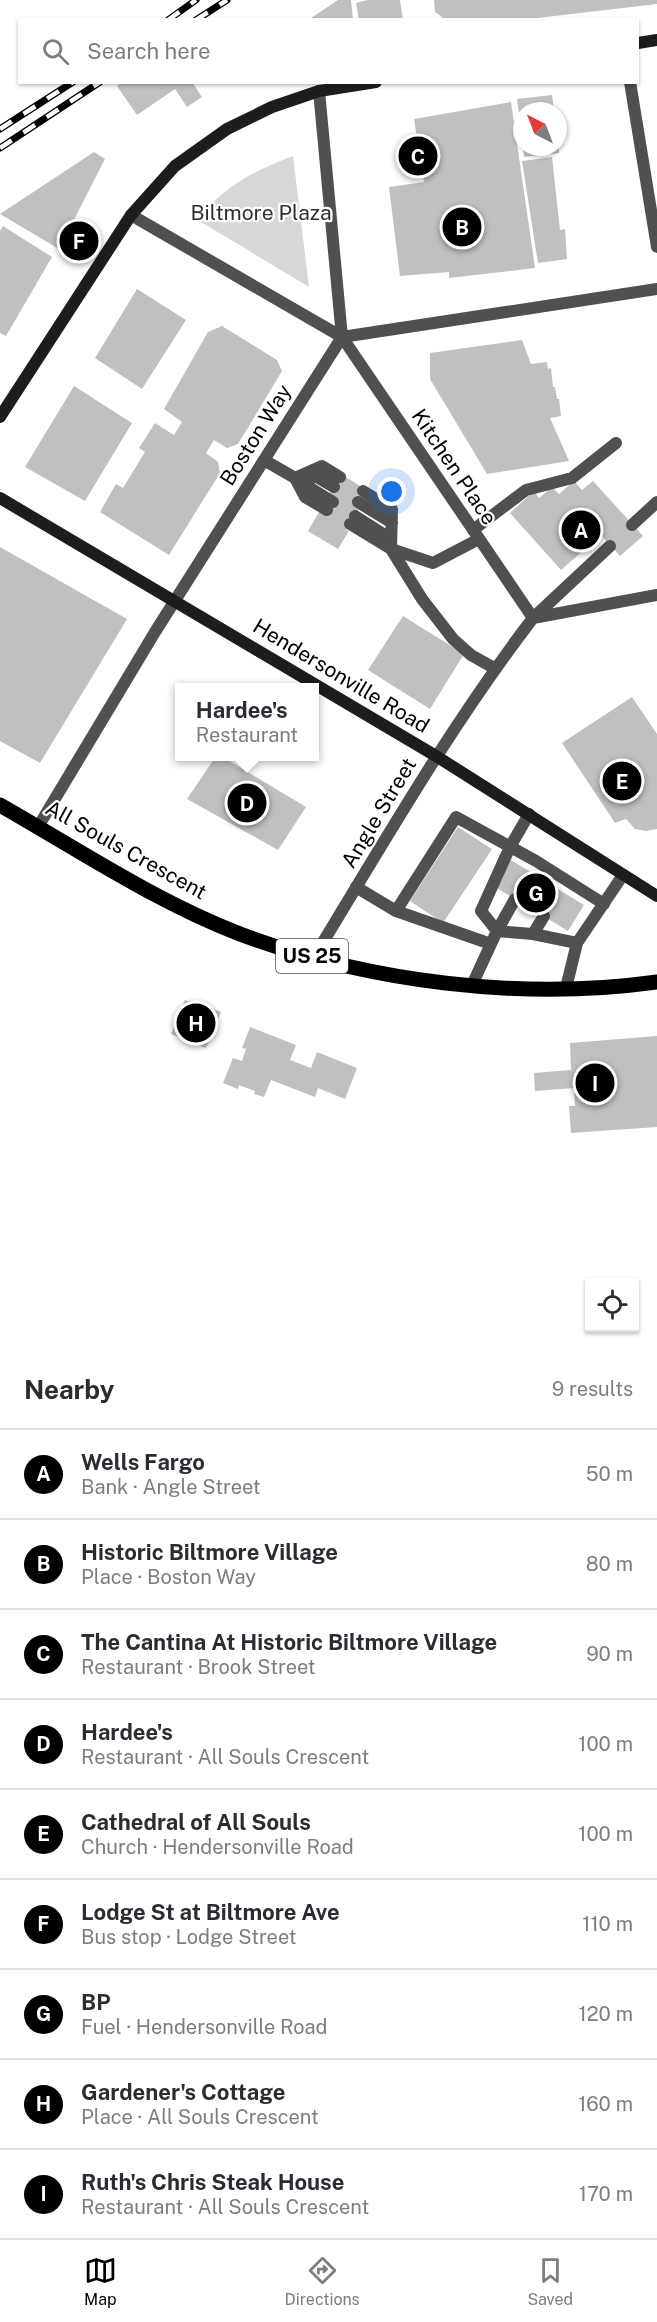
<!DOCTYPE html>
<html lang="en">
<head>
<meta charset="utf-8">
<style>
  :root { --surface:#fff; --page:#f7f7f7; --text:#2b2b33; --muted:#7c7c81; --line:#e1e1e2; --accent:#000 }
  body { margin:0; font-family:"Public Sans",sans-serif; background:var(--page); color:var(--text) }
  .controls { position:absolute; right:18px; bottom:18px; display:grid; overflow:hidden; border-radius:0px; box-shadow:0 2px 4px #0004 }
  .controls button { width:54px; height:54px; display:grid; place-items:center; padding:0; border:0; border-bottom:2px solid var(--line); background:var(--surface); color:var(--text); font:30px sans-serif }
  .compass { position:absolute; left:513px; top:102px; width:54px; height:54px; border-radius:50%; background:var(--surface); box-shadow:0 2px 4px #0004; rotate:318deg }
  .you { position:absolute; left:392px; top:492px; width:21px; height:21px; margin:-15px; border:4px solid #fff; border-radius:50%; background:#1a73e8; box-shadow:0 0 0 9px #1a73e833 }
  .badge { display:grid; place-items:center; width:39px; height:39px; border-radius:50%; background:var(--accent); color:#fff; font-size:20px; font-weight:700 }
  .pin { position:absolute; translate:-50% -50%; border:3px solid #fff; box-shadow:0 2px 6px #0006 }
  .popup { position:absolute; left:175px; top:683px; width:144px; height:78px; box-sizing:border-box; display:grid; place-content:center; border-radius:0px; background:var(--surface); filter:drop-shadow(0 2px 4px #0005); font-size:20px; white-space:nowrap; color:var(--muted) }
  .popup b { font-size:22px; color:var(--text) }
  .popup::after { content:''; position:absolute; left:50%; top:100%; margin-left:-12px; border:12px solid transparent; border-top-color:var(--surface) }
  .list { margin:0; padding:0; list-style:none }
  h2 { display:flex; justify-content:space-between; align-items:center; height:78px; margin:0; padding:0 24px; font-size:26px }
  h2 small { font-size:20px; font-weight:400; color:var(--muted) }
  .list li { display:grid; grid-template-columns:39px 1fr auto; gap:18px; align-items:center; box-sizing:border-box; height:90px; padding:0 24px; border-top:2px solid var(--line) }
  .list b { display:block; font-size:22px; white-space:nowrap }
  .list p { margin:0; font-size:20px; white-space:nowrap; color:var(--muted) }
  .list em { font-size:20px; font-style:normal; color:var(--muted) }
  .icon { flex:none; width:33px; height:33px; fill:none; stroke:currentColor; stroke-width:2; stroke-linecap:round; stroke-linejoin:round }
  .map { position:relative; flex:none; width:657px; height:1350px; overflow:hidden }
  .search { position:absolute; background:var(--surface); box-shadow:0 2px 4px #0004; left:18px; right:18px; top:18px; height:66px; display:flex; align-items:center; gap:15px; box-sizing:border-box; padding:0 21px; border-radius:0px; color:var(--muted); font-size:22px }
  .sheet { height:888px; background:var(--surface) }
  nav { display:flex; justify-content:space-around; align-items:center; box-sizing:border-box; height:84px; border-top:2px solid var(--line); background:var(--surface); font-size:16px; color:var(--muted) }
  nav a { display:grid; justify-items:center; gap:3px }
  nav .on { color:var(--accent) }
  .map>svg:first-child { display:block }
</style>
</head>
<body>
<div class="map">
<svg width="657" height="1350" viewBox="0 0 657 1350">
  <rect width="100%" height="100%" fill="#fff"/>
  <path fill="#d7d7d7" d="M293 156 309 287 196 219C226 186 251 172 293 156Z"/>
  <path fill="#c0c0c0" d="M338 0H351L353 20H308Z
    M368 0H400L403 20H359L356 3Z
    M434 0H657V4L520 20H446L435 12Z
    M122 82H192L202 97 187 107 175 89 137 115 117 86Z
    M552 95 554 111H522L521 130 517 99Z
    M511 102 535 268 449 278V272L400 276 389 187 424 182 414 119Z
    M523 147H559V153L524 157Z
    M94 152 105 159 59 249 0 214Z
    M552 157 560 230 565 229 567 259 538 263 522 161Z
    M3 226 52 257 6 336 0 333V231Z
    M137 289 186 320 142 389 95 358Z
    M222 326 277 360 282 371 238 444 227 448 214 440 206 453 218 462 220 473 169 555 100 512 116 484 123 488 145 452 139 448 155 423 174 435 182 422 164 409 208 332Z
    M522 340 531 364 547 362 548 369 551 368 553 387H555L557 399H559L561 416 550 418 569 461 487 474 430 379V353Z
    M74 386 132 423 85 501 25 467Z
    M341 474 365 489 356 504 360 507 346 530 349 531 338 549 308 531Z
    M574 481 582 490 593 481 643 536 620 556 601 535 561 570 510 513 534 491 539 498 552 487 559 494Z
    M0 547 127 619 40 763 0 741Z
    M403 616 464 654 430 709 368 670Z
    M632 697 657 734V829L646 831 635 829 626 819 615 823 562 743Z
    M216 756H221L306 807 278 850 187 799Z
    M458 827 492 849 443 923 410 901Z
    M511 860 584 905 568 931 495 887Z
    M185 1000 201 1006V1004L221 1012 206 1048 171 1034Z
    M250 1027 296 1045 290 1060 311 1068 317 1052 357 1068 345 1099 318 1088 315 1097 271 1080 264 1097 254 1094 255 1091 239 1085 238 1089 223 1083 233 1058 242 1061 246 1049 242 1048Z
    M657 1036V1127L571 1133 569 1106H575L574 1088 535 1091 534 1073 571 1070 570 1043Z"/>
  <g fill="none" stroke-linecap="round" stroke-linejoin="round">
    <path stroke="#505050" stroke-width="12" d="M264 460 295 478 305 497 327 510
      M295 478 322 466 340 477
      M302 478 317 477 334 487
      M296 479 333 502
      M363 491 392 509 391 549 433 563 479 539
      M358 502 392 523
      M355 516 391 539
      M350 524 391 549 422 599 453 639 471 655 494 668
      M632 525 657 502
      M473 530 526 490 572 478 616 443
      M533 618 610 546
      M356 887 396 911 491 944
      M515 899 497 931 533 934 577 943 623 875
      M396 911 456 817 536 861 604 904
      M533 934 544 916
      M472 985 497 931 481 911 510 847 529 814
      M566 988 577 943"/>
    <path stroke="#505050" stroke-width="12" d="M630 82 657 247
      M319 91 342 337
      M131 215 342 337 533 618
      M38 827 155 632 342 337 657 289
      M314 957C384 842 451 725 533 618L657 595"/>
    <path stroke="#1d1d1d" stroke-width="12" d="M638 43 657 40
      M0 417 131 215 175 166 227 129 272 107 319 91 376 82
      M0 498 436 756 657 896"/>
    <path stroke="#000" stroke-width="15" d="M0 805C79 850 155 901 240 934 368 982 522 1001 657 982"/>
    <defs>
      <path id="rail" d="M168 20 196 0
        M196 20 227 0
        M0 129 73 82
        M0 148 100 82"/>
    </defs>
    <use href="#rail" stroke="#000" stroke-width="7"/>
    <use href="#rail" stroke="#fff" stroke-width="4.5" stroke-dasharray="14" stroke-linecap="butt"/>
  </g>
  <g text-anchor="middle" stroke-width="4.5" stroke-linejoin="round" paint-order="stroke">
    <rect fill="#fff" stroke="#4c4c4c" stroke-width="1.5" x="276" y="939" width="72" height="34" rx="4.5"/>
    <g font-size="20" font-weight="bold" fill="#000">
      <text x="312" y="963">US 25</text>
    </g>
    <g font-size="21" fill="#2e2e2e" stroke="#fff">
      <text x="261" y="220">Biltmore Plaza</text>
    </g>
    <g font-size="21" fill="#000" stroke="#fff">
      <text transform="translate(256 435) rotate(-58)" y="7">Boston Way</text>
      <text transform="translate(454 467) rotate(56)" y="7">Kitchen Place</text>
      <text transform="translate(341 676) rotate(31)" y="7">Hendersonville Road</text>
      <text transform="translate(379 813) rotate(-59)" y="7">Angle Street</text>
      <text transform="translate(126 850) rotate(29)" y="7">All Souls Crescent</text>
    </g>
  </g>
</svg>
<div class="controls">
<button><svg class="icon" aria-label="locate" viewBox="0 0 24 24"><circle cx="12" cy="12" r="6"/><path d="M12 2v4M12 18v4M2 12h4M18 12h4"/></svg></button>
</div>
<svg class="compass" viewBox="-18 -18 36 36"><path d="M0-13l5 13h-10z" fill="#e53935"/><path d="M0 13l5-13h-10z" fill="#7c7c81"/></svg>
<div class="you"></div>
<div class="pin badge" style="left:581px;top:530px">A</div>
<div class="pin badge" style="left:462px;top:227px">B</div>
<div class="pin badge" style="left:418px;top:156px">C</div>
<div class="pin badge" style="left:247px;top:803px">D</div>
<div class="popup"><b>Hardee's</b>Restaurant</div>
<div class="pin badge" style="left:622px;top:781px">E</div>
<div class="pin badge" style="left:79px;top:241px">F</div>
<div class="pin badge" style="left:536px;top:893px">G</div>
<div class="pin badge" style="left:196px;top:1023px">H</div>
<div class="pin badge" style="left:595px;top:1083px">I</div>
<div class="search"><svg class="icon" aria-label="search" viewBox="0 0 24 24"><circle cx="10" cy="10" r="6"/><path d="M15 15l6 6"/></svg>Search here</div>
</div>
<section class="sheet">
<h2>Nearby<small>9 results</small></h2>
<ul class="list">
<li><span class="badge">A</span><div><b>Wells Fargo</b><p>Bank · Angle Street</p></div><em>50 m</em></li>
<li><span class="badge">B</span><div><b>Historic Biltmore Village</b><p>Place · Boston Way</p></div><em>80 m</em></li>
<li><span class="badge">C</span><div><b>The Cantina At Historic Biltmore Village</b><p>Restaurant · Brook Street</p></div><em>90 m</em></li>
<li><span class="badge">D</span><div><b>Hardee's</b><p>Restaurant · All Souls Crescent</p></div><em>100 m</em></li>
<li><span class="badge">E</span><div><b>Cathedral of All Souls</b><p>Church · Hendersonville Road</p></div><em>100 m</em></li>
<li><span class="badge">F</span><div><b>Lodge St at Biltmore Ave</b><p>Bus stop · Lodge Street</p></div><em>110 m</em></li>
<li><span class="badge">G</span><div><b>BP</b><p>Fuel · Hendersonville Road</p></div><em>120 m</em></li>
<li><span class="badge">H</span><div><b>Gardener's Cottage</b><p>Place · All Souls Crescent</p></div><em>160 m</em></li>
<li><span class="badge">I</span><div><b>Ruth's Chris Steak House</b><p>Restaurant · All Souls Crescent</p></div><em>170 m</em></li>
</ul>
</section>
<nav>
<a class="on"><svg class="icon" aria-label="map" viewBox="0 0 24 24"><path d="M3 6l6-2 6 2 6-2v14l-6 2-6-2-6 2zM9 4v14M15 6v14"/></svg>Map</a>
<a><svg class="icon" aria-label="directions" viewBox="0 0 24 24"><path d="M12 3l9 9-9 9-9-9zM9 14v-3h6M13 9l2 2-2 2"/></svg>Directions</a>
<a><svg class="icon" aria-label="saved" viewBox="0 0 24 24"><path d="M7 4h10v16l-5-4-5 4z"/></svg>Saved</a>
</nav>
</body>
</html>
